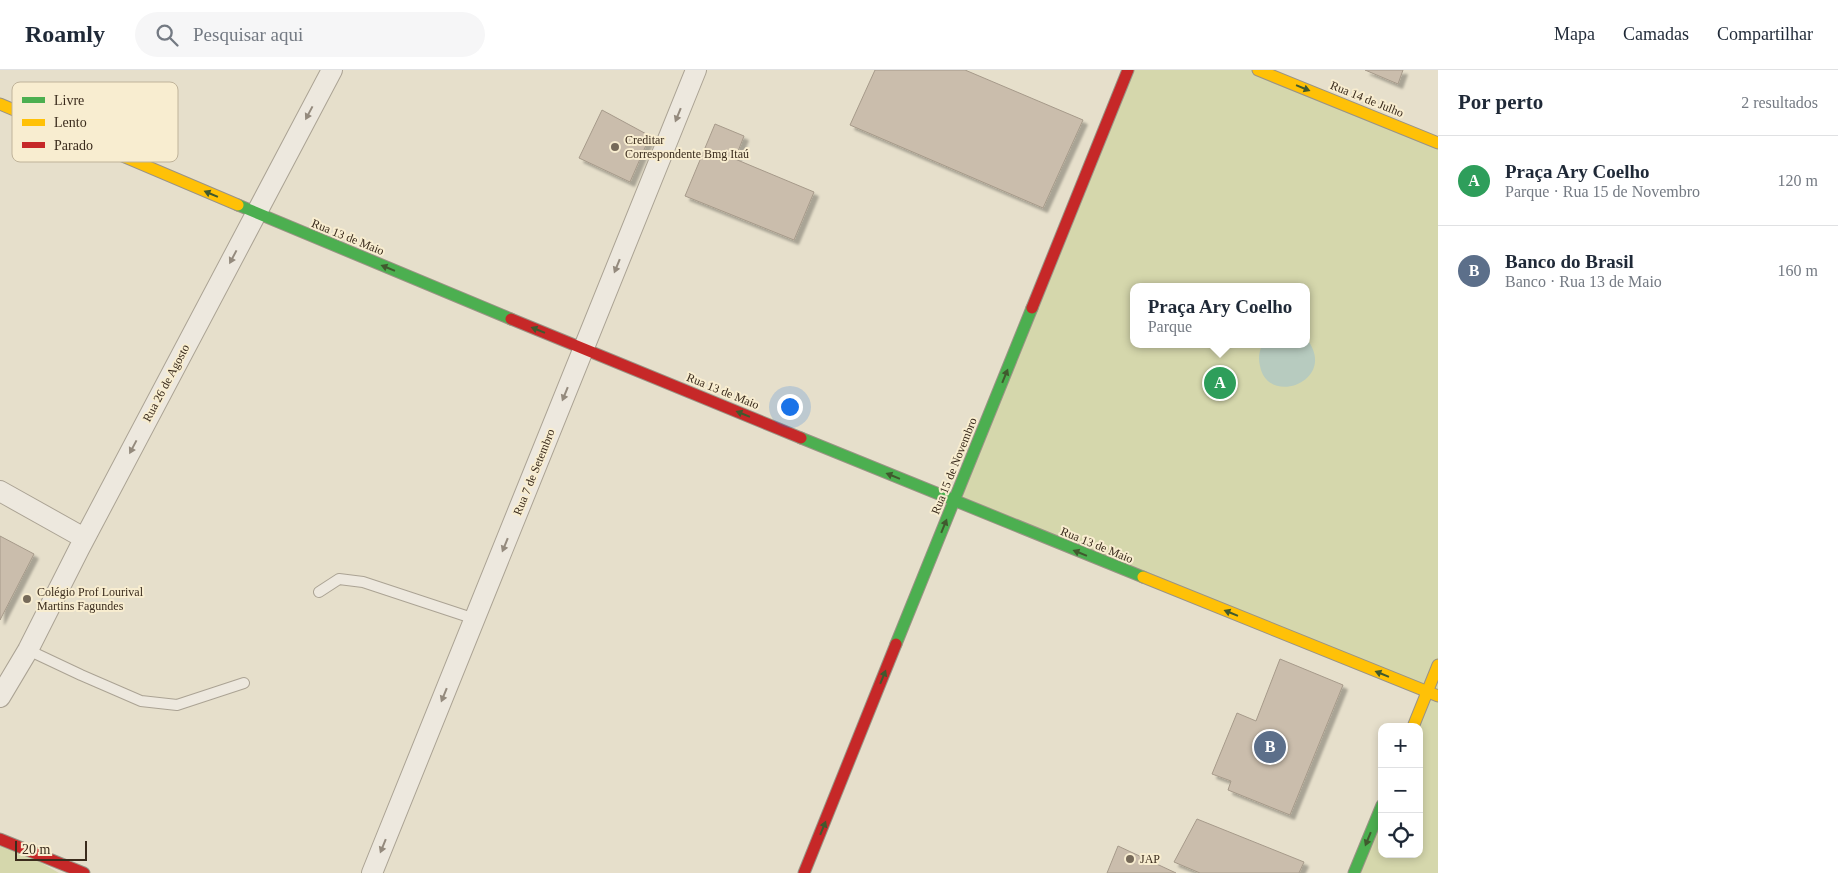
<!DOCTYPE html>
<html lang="pt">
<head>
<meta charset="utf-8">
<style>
  :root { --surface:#fff; --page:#f6f6f7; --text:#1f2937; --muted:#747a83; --line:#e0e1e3; --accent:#766a59 }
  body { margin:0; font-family:"Times New Roman",serif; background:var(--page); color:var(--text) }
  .controls { position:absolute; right:15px; bottom:15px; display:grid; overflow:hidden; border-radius:10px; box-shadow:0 2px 8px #0003 }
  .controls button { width:45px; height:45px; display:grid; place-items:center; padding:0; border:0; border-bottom:1px solid var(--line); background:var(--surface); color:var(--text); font:25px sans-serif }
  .scale { position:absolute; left:15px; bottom:12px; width:72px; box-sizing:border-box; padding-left:5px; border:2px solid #3a2b1c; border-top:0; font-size:14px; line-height:18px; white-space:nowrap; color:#3a2b1c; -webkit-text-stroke:4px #f8edd0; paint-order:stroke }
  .you { position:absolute; left:789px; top:336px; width:18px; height:18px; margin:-12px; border:4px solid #fff; border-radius:50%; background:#1a73e8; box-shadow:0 0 0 8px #1a73e833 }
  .badge { display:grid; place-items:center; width:32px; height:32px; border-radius:50%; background:var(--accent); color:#fff; font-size:16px; font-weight:700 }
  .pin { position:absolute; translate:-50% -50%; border:2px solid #fff; box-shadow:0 1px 5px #0006 }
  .popup { position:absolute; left:1130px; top:213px; width:180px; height:65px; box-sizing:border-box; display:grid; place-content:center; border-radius:10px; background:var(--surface); filter:drop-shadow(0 1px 4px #0005); font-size:16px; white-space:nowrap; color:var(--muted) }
  .popup b { font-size:19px; color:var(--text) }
  .popup::after { content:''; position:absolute; left:50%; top:100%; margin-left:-10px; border:10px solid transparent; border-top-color:var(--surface) }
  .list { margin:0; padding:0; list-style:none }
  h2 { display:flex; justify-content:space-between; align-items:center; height:65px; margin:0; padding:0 20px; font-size:21px }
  h2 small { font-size:16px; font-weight:400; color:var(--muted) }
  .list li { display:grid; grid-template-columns:32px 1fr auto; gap:15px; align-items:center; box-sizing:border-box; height:90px; padding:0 20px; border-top:1px solid var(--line) }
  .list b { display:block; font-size:19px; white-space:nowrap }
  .list p { margin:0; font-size:16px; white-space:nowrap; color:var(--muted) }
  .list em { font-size:16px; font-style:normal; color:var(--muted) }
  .icon { flex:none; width:28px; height:28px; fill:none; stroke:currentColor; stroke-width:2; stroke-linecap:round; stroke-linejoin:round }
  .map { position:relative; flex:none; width:1438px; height:803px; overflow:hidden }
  header { display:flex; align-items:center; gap:30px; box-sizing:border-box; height:70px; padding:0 25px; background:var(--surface); border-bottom:1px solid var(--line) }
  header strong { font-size:24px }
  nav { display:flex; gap:28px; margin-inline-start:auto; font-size:18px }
  .search { width:350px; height:45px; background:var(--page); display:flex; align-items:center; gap:12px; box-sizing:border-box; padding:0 18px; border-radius:28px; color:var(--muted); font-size:19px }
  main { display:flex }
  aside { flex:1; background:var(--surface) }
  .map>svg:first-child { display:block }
</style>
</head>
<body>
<header>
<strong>Roamly</strong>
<div class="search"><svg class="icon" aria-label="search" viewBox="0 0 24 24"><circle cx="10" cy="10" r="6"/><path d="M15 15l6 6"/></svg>Pesquisar aqui</div>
<nav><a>Mapa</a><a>Camadas</a><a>Compartilhar</a></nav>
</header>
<main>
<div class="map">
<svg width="1438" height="803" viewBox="0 0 1438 803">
  <defs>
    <filter id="shadow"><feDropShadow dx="4.5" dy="4.5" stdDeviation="1" flood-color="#0004"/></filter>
  </defs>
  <rect width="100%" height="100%" fill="#e6dfcb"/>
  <path fill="#d5d7ac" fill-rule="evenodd" d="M1128 0H1258L1438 73V803H1354L1382 735V784H1419V657L1427 622 954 432ZM1134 217H1306V274H1134Z
    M0 769 59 803H0Z"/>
  <path fill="#b7cbbf" d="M1306 268C1340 310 1268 338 1260 296 1258 288 1259 281 1263 274H1306Z"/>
  <path fill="#cabdac" stroke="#a69a8a" filter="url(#shadow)" d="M875 0H965L1083 50 1043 138 850 55Z
    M1365 0H1403L1398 14Z
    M602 40 650 66 630 112 579 88Z
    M715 54 744 66 735 89 814 122 794 170 685 126Z
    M0 466 34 484 0 550Z
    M1280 589 1343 615 1290 745 1228 720 1231 711 1212 704 1237 643 1256 651Z
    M1197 749 1304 792 1299 803H1200L1174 792Z
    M1118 776 1176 803H1107Z"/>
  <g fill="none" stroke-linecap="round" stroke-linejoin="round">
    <defs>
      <path id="lane" d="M319 522 339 509 363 512 475 549
        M28 580 81 605 141 631 177 635 244 613"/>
      <path id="street" d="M0 421 84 468
        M0 627 28 580 79 479 332 0
        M372 803 696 0"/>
      <path id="fast" d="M238 135 511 249
        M801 368 1143 507
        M896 574 1032 238
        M1354 803 1382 735"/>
      <path id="slow" d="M1258 0 1438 73
        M0 34 238 135
        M1143 507 1438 626
        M1413 657 1438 595"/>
      <path id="jam" d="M1032 238 1128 0
        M511 249 801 368
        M0 769 84 803
        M804 803 896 574"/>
    </defs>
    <use href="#lane" stroke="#aba394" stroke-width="12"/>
    <use href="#street" stroke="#aba394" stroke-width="22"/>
    <use href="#fast" stroke="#9a9385" stroke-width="13"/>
    <use href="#slow" stroke="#9a9385" stroke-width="13"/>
    <use href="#jam" stroke="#9a9385" stroke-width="13"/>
    <use href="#lane" stroke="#ede8de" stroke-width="10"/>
    <use href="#street" stroke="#ede8de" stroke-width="20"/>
    <use href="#fast" stroke="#4caf50" stroke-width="11"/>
    <use href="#slow" stroke="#ffc107" stroke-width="11"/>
    <use href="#jam" stroke="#c62828" stroke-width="11"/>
  </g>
  <defs><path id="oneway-solid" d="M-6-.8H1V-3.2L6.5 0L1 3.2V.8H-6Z" transform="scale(1.25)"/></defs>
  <g fill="#40592e">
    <use href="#oneway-solid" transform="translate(1303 18) rotate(22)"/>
    <use href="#oneway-solid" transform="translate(211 124) rotate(-157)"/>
    <use href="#oneway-solid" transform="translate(388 198) rotate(-158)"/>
    <use href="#oneway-solid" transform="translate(538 260) rotate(-158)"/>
    <use href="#oneway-solid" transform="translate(1005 306) rotate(-68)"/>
    <use href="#oneway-solid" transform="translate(743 344) rotate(-158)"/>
    <use href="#oneway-solid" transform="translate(893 406) rotate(-158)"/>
    <use href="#oneway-solid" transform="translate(944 456) rotate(-68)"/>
    <use href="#oneway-solid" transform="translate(1080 483) rotate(-158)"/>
    <use href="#oneway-solid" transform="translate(1231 543) rotate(-158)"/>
    <use href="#oneway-solid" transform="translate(1382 604) rotate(-158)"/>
    <use href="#oneway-solid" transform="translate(883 607) rotate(-68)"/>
    <use href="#oneway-solid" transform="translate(823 758) rotate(-68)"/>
    <use href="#oneway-solid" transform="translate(1368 769) rotate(112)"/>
  </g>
  <g fill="#948a7d">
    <use href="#oneway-solid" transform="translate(309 43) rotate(118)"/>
    <use href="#oneway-solid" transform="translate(678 45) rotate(112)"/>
    <use href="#oneway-solid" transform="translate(233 187) rotate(118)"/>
    <use href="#oneway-solid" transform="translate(617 196) rotate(112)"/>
    <use href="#oneway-solid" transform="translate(565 324) rotate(112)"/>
    <use href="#oneway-solid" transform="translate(133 377) rotate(118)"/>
    <use href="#oneway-solid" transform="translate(505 475) rotate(112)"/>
    <use href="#oneway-solid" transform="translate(444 625) rotate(112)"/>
    <use href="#oneway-solid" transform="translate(383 776) rotate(112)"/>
  </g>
  <g fill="#766a59" stroke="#f8edd0" stroke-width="2">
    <circle cx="615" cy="77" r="5"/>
    <circle cx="27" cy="529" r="5"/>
    <circle cx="1130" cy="789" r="5"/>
  </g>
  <g text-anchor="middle" stroke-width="4" stroke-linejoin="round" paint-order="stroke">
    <g font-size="12" fill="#3a2b1c" stroke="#f8edd0">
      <text transform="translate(1367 29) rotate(22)" y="4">Rua 14 de Julho</text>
      <text transform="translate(348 167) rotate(22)" y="4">Rua 13 de Maio</text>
      <text transform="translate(166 313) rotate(-62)" y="4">Rua 26 de Agosto</text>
      <text transform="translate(723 321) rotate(22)" y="4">Rua 13 de Maio</text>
      <text transform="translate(954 396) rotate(-68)" y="4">Rua 15 de Novembro</text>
      <text transform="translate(534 402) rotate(-68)" y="4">Rua 7 de Setembro</text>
      <text transform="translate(1097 475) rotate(22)" y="4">Rua 13 de Maio</text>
    </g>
    <g font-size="12" fill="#3a2b1c" stroke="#f8edd0" text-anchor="start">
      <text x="625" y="74">Creditar<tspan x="625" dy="14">Correspondente Bmg Itaú</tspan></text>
      <text x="37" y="526">Colégio Prof Lourival<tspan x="37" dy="14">Martins Fagundes</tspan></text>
      <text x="1140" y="793">JAP</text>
    </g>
  </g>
  <rect x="12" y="12" width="166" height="80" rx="8" fill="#f8edd0" stroke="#bfb39a" stroke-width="1"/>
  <rect x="22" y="27" width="23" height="6" fill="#4caf50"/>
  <rect x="22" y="49" width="23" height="7" fill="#ffc107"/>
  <rect x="22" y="72" width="23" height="6" fill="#c62828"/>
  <g font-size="14" fill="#3a2b1c">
    <text x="54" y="35">Livre</text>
    <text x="54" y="57">Lento</text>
    <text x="54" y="80">Parado</text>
  </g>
</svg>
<div class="controls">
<button>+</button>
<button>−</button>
<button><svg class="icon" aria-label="locate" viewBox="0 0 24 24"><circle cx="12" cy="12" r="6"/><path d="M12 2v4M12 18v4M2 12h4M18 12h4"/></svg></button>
</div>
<div class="scale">20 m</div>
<div class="you"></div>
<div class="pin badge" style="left:1220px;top:313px;background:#2e9e5b">A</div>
<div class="popup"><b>Praça Ary Coelho</b>Parque</div>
<div class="pin badge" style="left:1270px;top:677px;background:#5c6f8a">B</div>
</div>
<aside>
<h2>Por perto<small>2 resultados</small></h2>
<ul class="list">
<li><span class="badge" style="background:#2e9e5b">A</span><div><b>Praça Ary Coelho</b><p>Parque · Rua 15 de Novembro</p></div><em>120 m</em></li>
<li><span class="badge" style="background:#5c6f8a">B</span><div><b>Banco do Brasil</b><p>Banco · Rua 13 de Maio</p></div><em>160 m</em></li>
</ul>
</aside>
</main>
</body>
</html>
